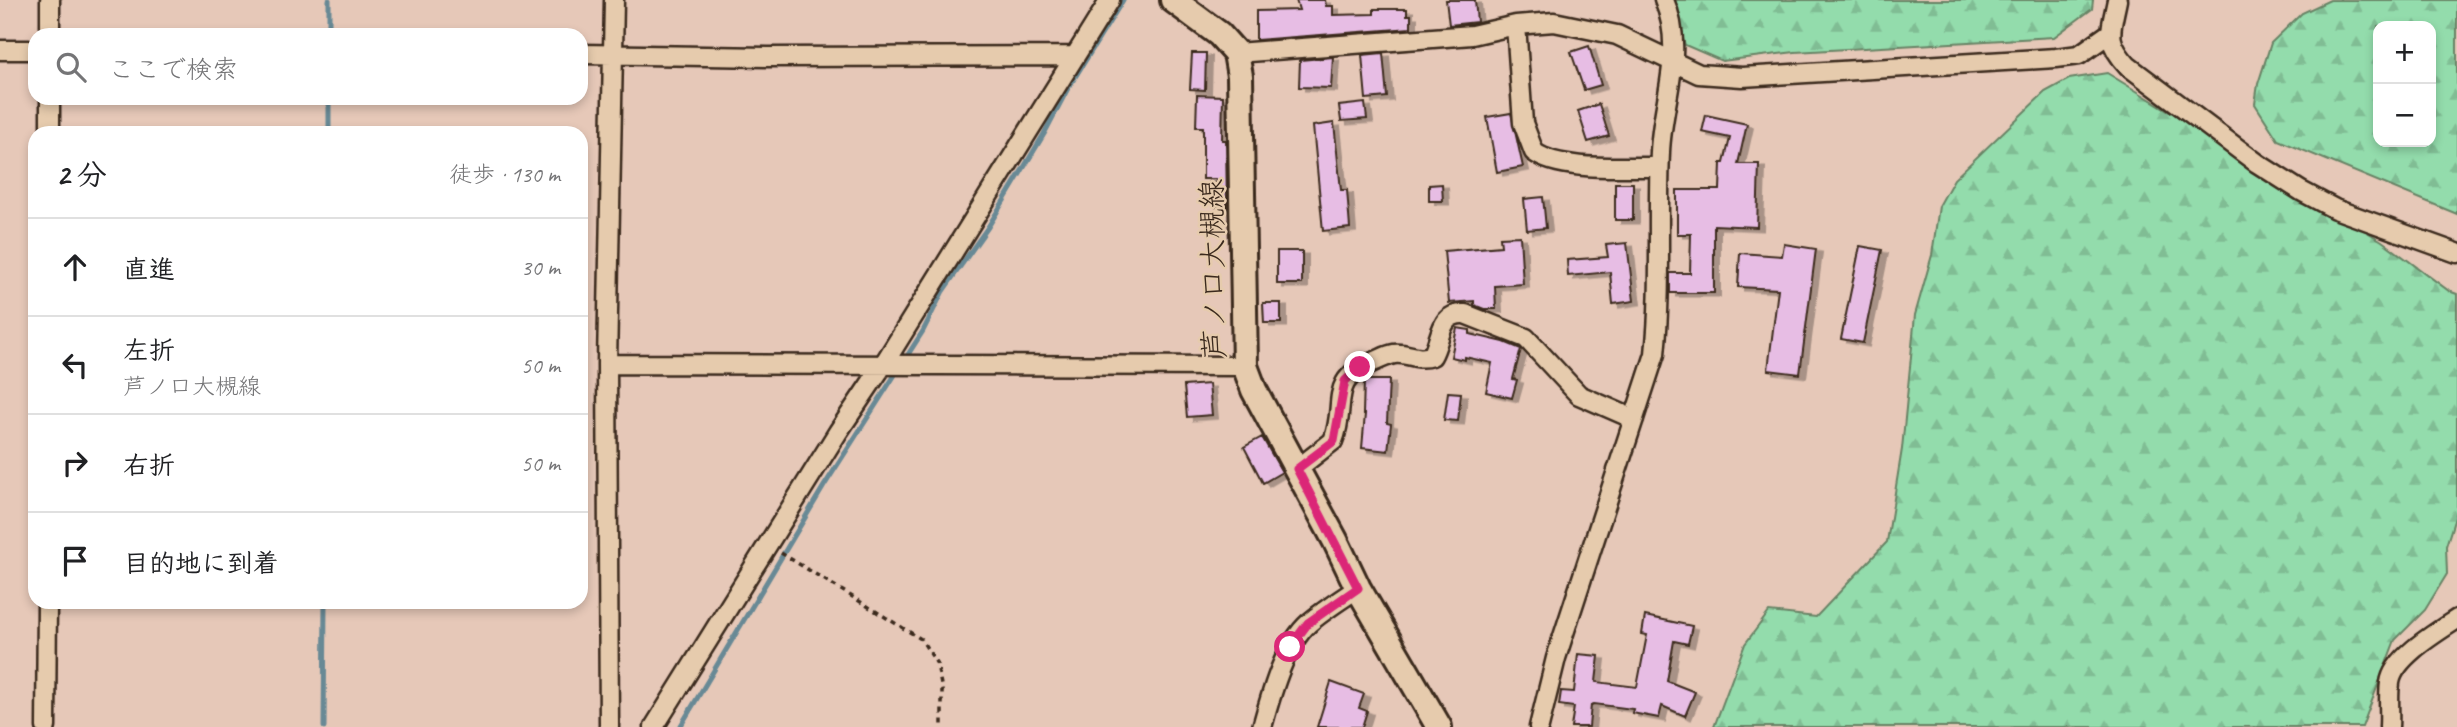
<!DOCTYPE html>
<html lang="ja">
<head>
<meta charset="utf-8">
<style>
  :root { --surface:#fff; --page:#f6f6f6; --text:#202124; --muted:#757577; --line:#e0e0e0 }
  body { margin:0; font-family:Caveat,"Klee One",sans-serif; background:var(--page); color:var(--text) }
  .controls { position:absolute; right:21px; top:21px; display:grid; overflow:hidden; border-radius:14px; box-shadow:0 4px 10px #0003 }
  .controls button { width:63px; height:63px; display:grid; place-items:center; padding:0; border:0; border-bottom:2px solid var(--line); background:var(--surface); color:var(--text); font:35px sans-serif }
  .stop { position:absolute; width:21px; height:21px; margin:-16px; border:5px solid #db2777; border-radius:50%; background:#fff }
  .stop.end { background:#db2777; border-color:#fff; box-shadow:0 2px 7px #0008 }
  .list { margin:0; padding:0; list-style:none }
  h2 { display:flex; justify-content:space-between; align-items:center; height:91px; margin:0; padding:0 28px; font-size:30px }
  h2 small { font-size:23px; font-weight:400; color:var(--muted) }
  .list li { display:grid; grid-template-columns:46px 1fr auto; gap:21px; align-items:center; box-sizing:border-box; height:98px; padding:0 28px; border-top:2px solid var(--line) }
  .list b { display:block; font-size:26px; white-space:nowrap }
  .list p { margin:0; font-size:23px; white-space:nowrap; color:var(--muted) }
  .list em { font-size:23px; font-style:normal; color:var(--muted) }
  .icon { flex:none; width:38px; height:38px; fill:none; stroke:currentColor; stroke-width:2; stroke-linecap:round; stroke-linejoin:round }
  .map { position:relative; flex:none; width:2457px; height:727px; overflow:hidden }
  .search { position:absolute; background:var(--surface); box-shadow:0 4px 10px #0003; left:28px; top:28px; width:560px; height:77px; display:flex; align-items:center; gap:18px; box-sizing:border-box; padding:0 24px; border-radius:21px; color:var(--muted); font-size:26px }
  .panel { position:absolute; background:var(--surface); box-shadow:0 4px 10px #0003; left:28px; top:126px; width:560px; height:483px; border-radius:21px }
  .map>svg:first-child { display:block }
</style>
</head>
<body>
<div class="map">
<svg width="2457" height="727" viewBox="0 0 2457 727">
  <defs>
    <pattern id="forest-firs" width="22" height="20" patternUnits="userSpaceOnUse" patternTransform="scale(1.75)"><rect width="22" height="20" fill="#93dcac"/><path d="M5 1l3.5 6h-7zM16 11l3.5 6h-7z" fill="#80bd94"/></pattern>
    <filter id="shadow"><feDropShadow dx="6" dy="3.5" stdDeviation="0" flood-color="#0004"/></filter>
  </defs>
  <rect width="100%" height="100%" fill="#e6c8b8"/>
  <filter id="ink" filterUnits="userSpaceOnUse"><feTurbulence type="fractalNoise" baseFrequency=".0143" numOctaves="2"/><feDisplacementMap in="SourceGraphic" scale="14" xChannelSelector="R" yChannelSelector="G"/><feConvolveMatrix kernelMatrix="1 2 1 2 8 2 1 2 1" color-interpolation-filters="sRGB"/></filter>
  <g filter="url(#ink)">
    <path fill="url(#forest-firs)" stroke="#678365" stroke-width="2" fill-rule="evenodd" d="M1671 0H2093L2092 9 2054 37 1795 52 1722 61 1685 45Z
      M2330 0H2457V214L2278 140 2255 104 2258 84 2271 43 2302 13ZM2431 26V142H2378V26Z
      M2107 73 2382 241 2449 291 2457 294V511L2446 546 2447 574 2425 610 2395 640 2362 727H1714L1745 644 1769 612 1816 617 1887 542 1902 449 1915 315 1932 255 1939 206 1954 179 2045 92 2069 79Z"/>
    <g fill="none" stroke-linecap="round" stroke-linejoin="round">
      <path stroke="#678995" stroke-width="5" d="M329 0V35
        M329 98V133
        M324 727 325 602
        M680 727 824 486 923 331 943 291 988 227 1044 134 1067 90 1123 0"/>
    </g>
    <path fill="#e7bde4" stroke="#3b2a1e" stroke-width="2" filter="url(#shadow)" d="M1296 0H1325L1326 6H1333V15L1374 14V9H1407V15H1411V28L1256 40V11L1299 10Z
      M1446 0H1475L1477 22 1449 25Z
      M1589 46 1601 85 1584 90 1571 52Z
      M1192 53H1206L1205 90 1190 89Z
      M1383 53 1387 97 1366 99 1362 55Z
      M1333 57 1331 88 1299 87 1300 60Z
      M1197 95 1223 96 1222 140H1226L1227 207H1216V179H1203V127H1196Z
      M1365 103 1367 119 1341 121 1339 106Z
      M1599 104 1609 136 1588 142 1578 111Z
      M1511 113 1523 167 1497 172 1487 117Z
      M1706 115 1747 124 1738 164H1759L1757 227 1714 225V293H1670V273H1690L1691 234H1677V190H1720L1721 163H1724L1730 138 1702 132Z
      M1334 123 1341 190H1347L1350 228 1323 231 1313 126Z
      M1615 183H1633V220H1615Z
      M1442 184 1443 201H1429V185Z
      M1543 197 1546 228 1527 230 1524 199Z
      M1520 236 1523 284 1495 286 1496 309H1484L1474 305V301L1449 303 1444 251 1501 246 1500 237Z
      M1627 243 1634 301 1613 304 1610 272 1568 276 1567 260 1608 257 1606 245Z
      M1784 244 1816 249 1800 374 1768 370 1778 289 1738 287 1740 253 1782 256Z
      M1860 246 1882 250 1863 343 1841 339Z
      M1277 251H1302V284H1277Z
      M1263 303H1281V323H1264Z
      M1457 328 1470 330V334L1504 342 1521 349 1513 379 1517 380 1512 398 1486 392 1492 363 1465 357V360L1451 357Z
      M1364 380H1389L1387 423 1391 424 1388 451 1362 448 1365 414H1363Z
      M1209 384 1212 415 1187 417 1184 386Z
      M1448 392 1461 393 1458 421 1444 420Z
      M1262 437 1282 472 1263 483 1244 447Z
      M1645 616 1692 626 1688 644 1674 641 1667 681 1695 692 1685 716 1662 706 1659 718 1632 713 1633 709 1594 704 1591 705 1589 727H1571L1574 707 1559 705 1561 691 1574 692 1578 654 1599 656 1596 682 1637 687 1647 635 1642 634Z
      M1331 682 1364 694 1359 708 1367 711 1362 727H1317Z"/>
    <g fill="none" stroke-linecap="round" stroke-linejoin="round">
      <defs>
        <path id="minor" d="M50 0V35
          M2117 0C2111 31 2104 40 2128 66L2257 163 2301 191 2335 209 2457 253
          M1516 25 1523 123 1534 152C1561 172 1625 166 1659 167
          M0 50H35
          M1236 53 1472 35 1516 25 1554 22 1617 35 1699 74 1742 77 2056 58 2079 55 2110 33
          M581 54 768 57 1073 56
          M50 133V98
          M607 364 1245 366
          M1297 469 1333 441C1348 405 1326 381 1373 362 1379 360 1387 355 1394 354 1408 352 1415 361 1432 356 1442 338 1439 312 1465 314L1526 338 1579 395 1634 419
          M46 727 47 602
          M609 727 607 364 614 0
          M654 727 838 432 883 365 1110 0
          M1262 727C1271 695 1284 645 1309 623 1324 610 1342 599 1358 588
          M1539 727 1556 658 1655 354C1662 287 1657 220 1660 152 1662 100 1686 51 1664 0
          M2389 727C2390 713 2388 697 2390 683 2393 658 2437 632 2457 619"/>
        <path id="secondary" d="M1173 0 1219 34 1236 53 1240 76 1245 366 1254 390 1335 540 1358 588 1439 727"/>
      </defs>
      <use href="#minor" stroke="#3b2a1e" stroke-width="23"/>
      <use href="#secondary" stroke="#3b2a1e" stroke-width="30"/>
      <path stroke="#3b2a1e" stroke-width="3.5" stroke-dasharray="5 5" stroke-linecap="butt" d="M781 553 921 639 937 664 942 690V727"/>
      <use href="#minor" stroke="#e6cbad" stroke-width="18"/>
      <use href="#secondary" stroke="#e6cbad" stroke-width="24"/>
    </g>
  </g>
  <g fill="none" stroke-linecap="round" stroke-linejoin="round" filter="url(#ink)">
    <path stroke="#db2777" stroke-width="9" d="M1290 647 1308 623 1358 588 1297 469 1334 441 1345 381 1360 367"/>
  </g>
  <g text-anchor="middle" stroke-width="5" stroke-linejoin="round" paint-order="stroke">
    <g font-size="30" fill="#3b2a1e" stroke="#e6cbad">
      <text transform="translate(1213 269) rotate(-91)" y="10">芦ノ口大槻線</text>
    </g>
  </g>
</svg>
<div class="controls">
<button>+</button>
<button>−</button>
</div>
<div class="stop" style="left:1290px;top:647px"></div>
<div class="stop end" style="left:1360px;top:367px"></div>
<div class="search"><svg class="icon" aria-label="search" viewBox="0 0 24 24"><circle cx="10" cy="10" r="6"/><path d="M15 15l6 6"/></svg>ここで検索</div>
<section class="panel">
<h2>2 分<small>徒歩 · 130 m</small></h2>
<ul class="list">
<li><svg class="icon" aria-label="ahead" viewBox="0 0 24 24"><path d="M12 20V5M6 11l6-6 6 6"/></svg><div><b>直進</b></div><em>30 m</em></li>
<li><svg class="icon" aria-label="left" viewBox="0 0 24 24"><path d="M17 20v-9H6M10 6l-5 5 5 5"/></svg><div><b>左折</b><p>芦ノ口大槻線</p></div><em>50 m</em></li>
<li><svg class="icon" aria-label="right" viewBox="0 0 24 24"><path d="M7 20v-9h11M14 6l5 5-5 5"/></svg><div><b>右折</b></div><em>50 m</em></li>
<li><svg class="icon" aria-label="arrive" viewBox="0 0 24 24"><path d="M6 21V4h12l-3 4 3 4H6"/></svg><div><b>目的地に到着</b></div></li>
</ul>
</section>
</div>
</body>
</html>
